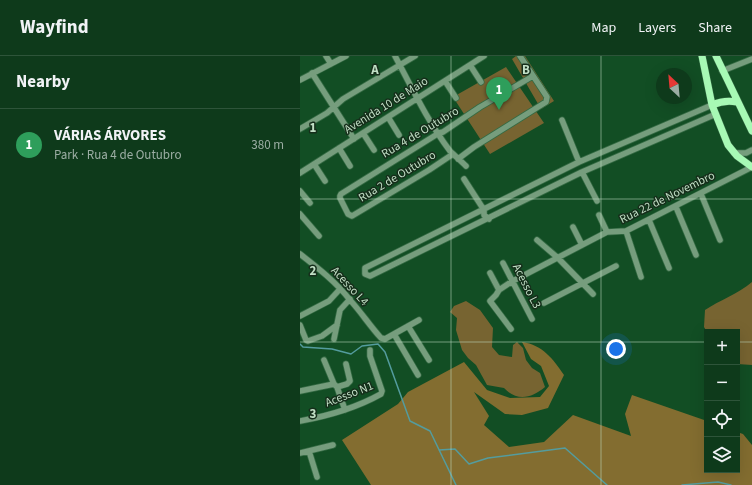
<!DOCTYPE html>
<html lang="en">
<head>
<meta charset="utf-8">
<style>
  :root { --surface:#0e3a1b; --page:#174124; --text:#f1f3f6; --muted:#9bada3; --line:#2e543a; --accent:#8abfa5 }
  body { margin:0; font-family:"Source Sans 3",sans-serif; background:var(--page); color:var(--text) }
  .controls { position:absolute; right:12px; bottom:12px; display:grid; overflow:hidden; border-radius:0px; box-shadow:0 4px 16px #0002 }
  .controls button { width:36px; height:36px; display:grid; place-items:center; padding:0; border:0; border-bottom:1px solid var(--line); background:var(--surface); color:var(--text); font:20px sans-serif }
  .compass { position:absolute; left:356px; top:12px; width:36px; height:36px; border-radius:50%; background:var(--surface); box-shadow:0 4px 16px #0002; rotate:334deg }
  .you { position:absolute; left:316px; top:293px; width:14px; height:14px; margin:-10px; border:3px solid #fff; border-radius:50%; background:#1a73e8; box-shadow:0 0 0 6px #1a73e833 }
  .badge { display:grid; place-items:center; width:26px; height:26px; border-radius:50%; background:var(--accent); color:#fff; font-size:13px; font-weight:700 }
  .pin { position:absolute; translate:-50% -33px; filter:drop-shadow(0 1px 2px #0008) }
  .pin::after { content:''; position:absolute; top:21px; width:14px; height:12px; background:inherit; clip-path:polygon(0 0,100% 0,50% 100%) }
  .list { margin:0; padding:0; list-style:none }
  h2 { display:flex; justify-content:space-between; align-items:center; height:52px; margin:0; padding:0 16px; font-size:17px }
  h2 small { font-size:13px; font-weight:400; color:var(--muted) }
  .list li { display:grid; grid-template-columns:26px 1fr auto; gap:12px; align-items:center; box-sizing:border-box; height:72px; padding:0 16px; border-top:1px solid var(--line) }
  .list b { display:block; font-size:15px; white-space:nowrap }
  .list p { margin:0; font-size:13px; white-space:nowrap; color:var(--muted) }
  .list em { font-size:13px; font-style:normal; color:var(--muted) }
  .icon { flex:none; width:22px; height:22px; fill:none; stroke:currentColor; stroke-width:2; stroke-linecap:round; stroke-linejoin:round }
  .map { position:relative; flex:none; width:452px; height:429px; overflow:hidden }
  header { display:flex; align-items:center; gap:24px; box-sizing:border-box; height:56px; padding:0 20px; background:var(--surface); border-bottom:1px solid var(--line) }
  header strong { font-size:19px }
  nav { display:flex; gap:22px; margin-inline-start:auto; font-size:14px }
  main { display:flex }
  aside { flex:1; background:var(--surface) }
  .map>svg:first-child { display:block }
</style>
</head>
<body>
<header>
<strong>Wayfind</strong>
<nav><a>Map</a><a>Layers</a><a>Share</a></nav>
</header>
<main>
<aside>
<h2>Nearby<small></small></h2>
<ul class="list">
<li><span class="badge" style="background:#2e9e5b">1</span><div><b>VÁRIAS ÁRVORES</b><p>Park · Rua 4 de Outubro</p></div><em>380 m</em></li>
</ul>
</aside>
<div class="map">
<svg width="452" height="429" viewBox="0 0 452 429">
  <rect width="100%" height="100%" fill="#124e24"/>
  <path fill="#776431" d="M216 0H225L254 45 241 53 212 3Z
    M206 11 244 67 190 98 153 41Z
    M452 226V309L437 308V276H407L404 271 405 254C420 244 438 238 452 226Z
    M166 245 180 254 193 272 192 291 199 299 212 301 213 289 217 286 223 292 226 304 232 312 240 317 245 331C232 342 217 346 204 332L187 329 176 309 168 302 162 294 156 274 157 262 150 256 154 250Z"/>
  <path fill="#836d30" d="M222 286C243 289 253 303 264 319L248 352 222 359 205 358 174 336 189 360 184 369 209 391 244 386 273 359 331 380 325 358 332 339 407 365V414H437V376L443 378 452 389V429H71L42 384 98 348 108 336 164 306 187 334 210 342 240 341 249 330 241 310 231 303Z"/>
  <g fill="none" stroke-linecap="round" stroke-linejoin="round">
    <path stroke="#549c9e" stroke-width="1.5" d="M0 288 3 291 32 293 51 298 62 290 78 288 85 296 110 365 130 375 156 429
      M139 394 155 393 169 408 188 402 265 392 307 429
      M382 429 418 426 431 429"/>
    <defs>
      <path id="minor" d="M26 0 31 8
        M95 0C112 32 128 66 150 95 155 100 161 105 166 110
        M170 9 181 26
        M422 15 452 3
        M12 17 54 83
        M0 24 46 0
        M145 25 156 42
        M412 49 279 106 65 212V218L70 220 282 116 416 58
        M88 61 99 79
        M262 64 279 106
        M0 73 27 57 43 43 115 0
        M63 77 74 94
        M39 92 50 110
        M434 97H446L452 94
        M153 98 129 114 52 160 48 158 40 142V140L41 138 139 77 143 76 180 51 233 20
        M158 103 174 91 246 46 247 41 220 0
        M14 108 25 125
        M282 116 297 145
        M0 117 184 0
        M164 123 184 154V159L189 163
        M0 135 10 147
        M401 138 420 184
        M376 151 396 199
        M0 158 19 180
        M299 159 307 176
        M349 164 369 212
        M273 171 282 189
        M326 175 341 221
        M237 184 258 202 293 238
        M0 198C18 212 36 226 50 244 61 256 70 270 81 282L85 283 119 264
        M203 207 232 263
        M190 217 199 234
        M244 247 316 210
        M0 260 29 245 40 233
        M0 269 6 284 8 285 22 280 37 269
        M108 270 129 304
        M211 273 190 245 196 239 199 234 211 226 307 176 326 175 452 111
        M94 278 118 319
        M34 283 40 254 50 243
        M24 304 34 328
        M0 335 34 328 37 331
        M45 354 37 331 47 328 50 325 46 308
        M0 365C28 360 56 352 81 338L82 335 70 300V294
        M9 395 17 421
        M0 397 33 389"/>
      <path id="major" d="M402 0 412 49 428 89 437 100 452 111
        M416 0 452 75
        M412 49C421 45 428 44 437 46"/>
    </defs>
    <use href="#minor" stroke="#356b44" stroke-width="7"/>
    <use href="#major" stroke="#356b44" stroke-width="8"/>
    <use href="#minor" stroke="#769d7d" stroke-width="5.5"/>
    <use href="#major" stroke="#a7f9b5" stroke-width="7"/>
  </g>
  <path fill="none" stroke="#c1dfc5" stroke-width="1" stroke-opacity="0.55" d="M151 0V429M301 0V429M0 143H452M0 286H407M437 286H452"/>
  <g text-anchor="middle" stroke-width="3" stroke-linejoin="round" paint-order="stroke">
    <g font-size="12" fill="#c1dfc5" stroke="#162e1b">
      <text transform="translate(86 49) rotate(-32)" y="4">Avenida 10 de Maio</text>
      <text transform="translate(120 76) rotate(-31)" y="4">Rua 4 de Outubro</text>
      <text transform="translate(97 120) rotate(-31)" y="4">Rua 2 de Outubro</text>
      <text transform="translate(367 141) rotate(-26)" y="4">Rua 22 de Novembro</text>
      <text transform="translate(50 230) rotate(47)" y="4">Acesso L4</text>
      <text transform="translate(227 230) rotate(63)" y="4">Acesso L3</text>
      <text transform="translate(49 338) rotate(-21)" y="4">Acesso N1</text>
    </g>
  </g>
  <g font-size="13" text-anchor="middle" font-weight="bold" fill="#c1dfc5" stroke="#162e1b" stroke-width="3" stroke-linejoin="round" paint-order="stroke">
    <text x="75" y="18">A</text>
    <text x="226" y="18">B</text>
    <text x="13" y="76">1</text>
    <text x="13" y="219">2</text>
    <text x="13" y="362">3</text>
  </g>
</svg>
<div class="controls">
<button>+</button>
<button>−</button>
<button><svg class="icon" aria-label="locate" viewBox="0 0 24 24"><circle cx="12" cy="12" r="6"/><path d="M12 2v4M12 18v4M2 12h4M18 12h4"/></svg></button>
<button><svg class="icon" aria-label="layers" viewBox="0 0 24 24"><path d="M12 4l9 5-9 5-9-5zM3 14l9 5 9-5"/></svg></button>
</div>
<svg class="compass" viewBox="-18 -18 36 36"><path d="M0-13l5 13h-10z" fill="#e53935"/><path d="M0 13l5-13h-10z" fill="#9bada3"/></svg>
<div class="you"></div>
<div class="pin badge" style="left:199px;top:54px;background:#2e9e5b">1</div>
</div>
</main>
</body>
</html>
